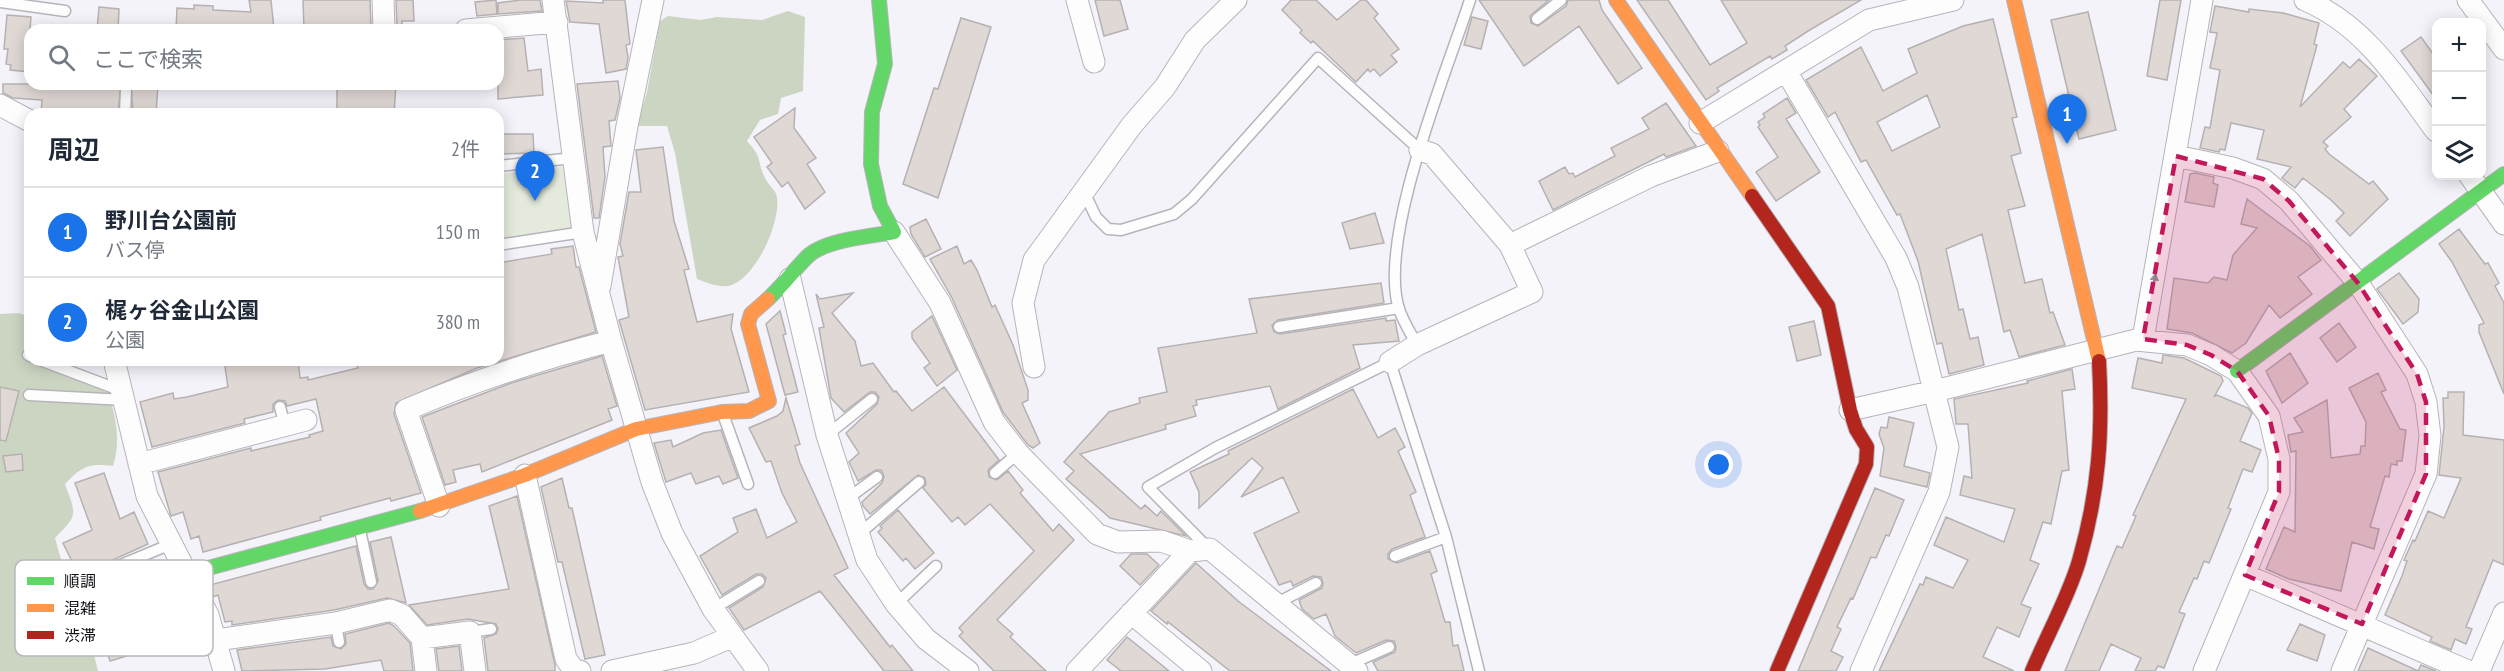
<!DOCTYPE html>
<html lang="ja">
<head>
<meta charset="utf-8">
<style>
  :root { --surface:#fff; --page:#f6f6f7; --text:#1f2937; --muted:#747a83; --line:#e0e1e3; --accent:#1a73e8 }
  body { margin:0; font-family:"PT Sans Narrow","Noto Sans JP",sans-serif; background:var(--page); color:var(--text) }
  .controls { position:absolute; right:18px; top:18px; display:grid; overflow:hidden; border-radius:12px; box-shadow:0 3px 15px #0003 }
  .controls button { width:54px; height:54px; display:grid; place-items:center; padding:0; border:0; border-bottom:2px solid var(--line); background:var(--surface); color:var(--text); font:30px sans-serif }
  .you { position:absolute; left:1719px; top:465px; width:21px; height:21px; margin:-15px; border:4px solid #fff; border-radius:50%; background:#1a73e8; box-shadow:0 0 0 9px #1a73e833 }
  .badge { display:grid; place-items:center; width:39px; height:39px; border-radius:50%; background:var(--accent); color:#fff; font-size:20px; font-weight:700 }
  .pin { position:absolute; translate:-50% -50px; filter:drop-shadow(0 2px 3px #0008) }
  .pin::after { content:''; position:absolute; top:32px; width:21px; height:18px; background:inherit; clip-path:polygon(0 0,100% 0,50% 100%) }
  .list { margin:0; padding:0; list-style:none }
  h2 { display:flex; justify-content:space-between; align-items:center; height:78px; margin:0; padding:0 24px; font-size:26px }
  h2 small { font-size:20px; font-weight:400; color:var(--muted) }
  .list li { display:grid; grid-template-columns:39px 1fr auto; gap:18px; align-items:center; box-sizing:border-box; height:90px; padding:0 24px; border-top:2px solid var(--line) }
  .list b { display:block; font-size:22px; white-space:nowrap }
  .list p { margin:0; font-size:20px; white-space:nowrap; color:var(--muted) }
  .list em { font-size:20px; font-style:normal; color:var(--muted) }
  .icon { flex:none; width:33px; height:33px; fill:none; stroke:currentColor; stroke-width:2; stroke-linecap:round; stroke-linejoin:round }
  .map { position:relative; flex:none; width:2504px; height:671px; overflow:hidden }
  .search { position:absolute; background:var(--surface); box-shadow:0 3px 15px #0003; left:24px; top:24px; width:480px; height:66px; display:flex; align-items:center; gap:15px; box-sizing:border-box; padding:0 21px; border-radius:18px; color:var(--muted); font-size:22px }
  .panel { position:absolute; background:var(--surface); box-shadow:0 3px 15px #0003; left:24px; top:108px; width:480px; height:258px; border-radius:18px }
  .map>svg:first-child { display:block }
</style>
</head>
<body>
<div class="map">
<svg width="2504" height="671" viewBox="0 0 2504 671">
  <rect width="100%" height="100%" fill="#f5f3fa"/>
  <path fill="#e4ebdd" d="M568 166 575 229 498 239V174Z"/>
  <path fill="#ccd5c2" d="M788 11 805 17 803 91 781 98 778 114 760 120 747 141C764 160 756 159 765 178 768 185 776 190 777 197 781 222 755 281 728 286 717 287 707 283 697 279L675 153 667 126H637L647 92 660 21 668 16 701 20 717 17 762 20Z
    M19 313 30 317V360H65L78 376 109 394C116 419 121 441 113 466 89 463 82 466 65 484 76 515 79 514 55 538L62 563 78 590 98 671H0V314Z"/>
  <path fill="#e0d8d5" stroke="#b5b1b2" stroke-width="1.5" fill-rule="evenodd" d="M249 0H271L274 30H176L177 8 194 9V5L213 6V10L251 12Z
    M303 0H370L371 27 369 30H304Z
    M396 0H413L414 21H402V26H397Z
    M496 0 497 14 477 16 475 2Z
    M520 0H540L542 11 498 14V3Z
    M603 0H625L630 44 626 45 628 57 626 69 606 73 599 24 570 22 566 1 603 3Z
    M1095 0H1120L1128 29 1104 36Z
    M1291 0H1316L1337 20 1361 0H1366L1378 14 1374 18 1399 49 1391 55 1397 62 1380 76 1374 69 1370 72 1368 69 1356 82 1313 41 1311 43 1300 33 1302 30 1282 10Z
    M1479 0H1549L1530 16 1531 23 1538 26 1566 6 1568 0H1599L1602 10 1642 68 1618 84 1579 26 1524 66Z
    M1637 0H1668L1710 65 1747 43 1721 0H1861L1808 31 1785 46 1787 50 1772 59 1770 56 1717 88 1719 91 1706 100Z
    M2160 0H2181L2167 80 2147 76Z
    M2215 6 2249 12V9L2283 13 2319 23 2314 44 2317 45 2300 107 2343 62 2350 68 2359 59 2377 76 2344 109 2351 117 2323 142 2328 146 2325 149 2329 154 2369 184 2373 181 2388 199 2350 236 2336 221 2344 213 2331 200 2303 178 2295 188 2282 178 2291 167 2257 159 2264 130 2231 123 2225 150 2220 149 2219 152 2200 148 2205 127 2210 128 2220 70 2210 68 2217 33 2210 32Z
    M99 7 119 9 118 30H97Z
    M2088 12 2116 130 2079 139 2051 20Z
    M7 15 31 17 28 53H30V72L10 70 11 65 6 64 8 49H4Z
    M1472 17 1488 21 1481 49 1464 45Z
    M961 18 991 27 938 198 903 184 934 88 938 89Z
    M1993 19 2017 117 2012 118 2021 153 2011 156 2025 206 2008 210 2025 283 2042 279 2050 313 2053 312 2065 345 2019 357 2010 330 2004 332 1982 234 1946 249 1959 310 1963 309 1970 339 1978 337 1984 365 1949 374 1942 343 1937 344 1918 261 1900 214 1897 215 1866 160 1861 162 1835 112 1828 117 1806 80 1861 47 1883 91 1917 73 1908 49 1963 26ZM1927 95 1940 127 1892 151 1877 122Z
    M2421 37 2436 58V99L2401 51Z
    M524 38 528 71 541 69 543 95 498 99V40Z
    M618 81 620 98 615 120 609 121 611 146 603 147 605 177 599 218H594L577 84Z
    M3 84H121L118 114H41L42 100 13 98 3 93Z
    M131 84H158L156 114H133Z
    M337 84H396L394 114H337Z
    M1787 98 1796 113 1786 119 1820 172 1776 201 1756 172 1778 157 1758 127 1760 125 1758 122 1765 117 1763 114Z
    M1666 103 1696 146 1666 157 1664 154 1553 210 1539 181 1565 167 1569 174 1573 173 1575 177 1615 156 1611 148 1649 129 1642 118Z
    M795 108 794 128 816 158 807 164 825 192 805 209 788 182 782 187 767 167 772 163 754 137Z
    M498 134H533L534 153 498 154Z
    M663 147 674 221 689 269 684 270 697 322 733 314 731 329 749 392 645 410 619 320 629 317 618 257 623 256 620 244 629 192H641L636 150Z
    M2195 173 2214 177 2213 183 2218 185 2214 207 2185 202 2190 174Z
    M2247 199 2310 246 2321 260 2298 277 2312 294 2280 318 2269 305 2246 343 2232 353 2192 333 2167 329 2174 278 2208 283 2214 277 2227 280 2233 255 2257 228 2241 224Z
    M1375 213 1384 243 1350 249 1342 223Z
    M926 219 941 249 925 257 911 234 910 227Z
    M2459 229 2485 264 2488 263 2499 283 2495 286 2504 303V394L2479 332V325L2484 323 2452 262 2439 244Z
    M573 246 576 267H579L596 332 477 368 396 403 394 414 421 493 391 501 390 498 320 517 321 520 203 552 199 536 191 539 183 512 171 516 158 472 251 448V451L310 437 309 435 323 431 316 399 287 406 285 401 278 400 273 404V412L244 419 245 423 152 447 140 402 173 393 174 399 187 397 228 387 224 360H298L300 378 308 377V380L358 368 357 366 372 360H498V263L552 254 551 249Z
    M957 246 964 264 971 260 977 270 992 307 995 305 1013 345 1028 390V400L1022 403 1040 443 1033 448 1028 445 1003 412 952 298 930 259Z
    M2399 273 2419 299 2418 312 2403 324 2377 289Z
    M1381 283 1384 303 1278 320 1272 325 1274 332 1280 334 1386 318V321L1395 320 1399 341 1353 345 1360 368 1278 409 1270 386 1196 400 1197 405 1193 406 1196 416 1165 425 1166 429 1080 454 1141 509 1145 505 1157 516 1161 511 1186 536 1110 518 1066 479 1074 471 1064 462 1109 412 1140 403 1139 398 1167 392 1158 348 1257 333 1249 299Z
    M853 293 832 313 855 341 861 366 873 363 894 392 896 391 912 411 944 387 999 460 988 470 989 477 997 480 1008 471 1023 490 1020 493 1053 531 1059 524 1074 540 997 620 1013 634 1010 637 1046 671H994L959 636 963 632 959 628 1034 551 990 504 965 525 958 517 952 522 923 488 926 484 925 478 918 475 870 514 863 506 862 502 882 483 884 476 881 470H876L858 481 849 462 859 453 846 433 877 404 879 397 875 392H870L844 412 831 398 819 328 824 327 816 294 820 299Z
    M780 311 786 334 783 335 798 392 785 395 766 324Z
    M932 316 957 370 937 386 924 368 930 363 912 338V332Z
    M1814 321 1821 355 1797 361 1789 327Z
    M2339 323 2356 347 2337 362 2320 338Z
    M2290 353 2308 383 2282 403 2266 371Z
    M2163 355 2184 358 2221 376 2223 381 2214 397 2217 395 2248 408 2252 413 2240 441 2261 450 2252 472 2243 469 2228 508 2231 509 2209 563 2204 561 2197 579 2194 578 2179 612 2185 614 2164 668 2158 666 2155 671H2135L2141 658 2111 644 2099 671H2065L2117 546 2122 548 2136 516 2133 515 2186 399 2132 388 2138 358 2162 363Z
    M602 356 617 406 608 409 612 420 482 472 480 464 453 470 456 482 445 485 422 417 511 383Z
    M2072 369 2075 389 2062 391 2069 470 2062 471 2051 524 2043 522 2030 560 2039 564 2021 604 2031 608 2019 637 1997 627 1983 657 2014 671H1879L1920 584 1923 585 1926 577 1953 588 1968 560 1934 545 1946 517 2004 542 2015 509 1960 495 1964 476 1972 478 1968 424H1956L1954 399 2028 383 2027 381Z
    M2378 373 2386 390 2381 392 2400 429 2406 430 2402 461H2397V465L2391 464 2389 477 2385 476 2370 527 2379 529 2374 549 2352 542 2341 591 2289 579 2266 569 2284 527 2295 532 2296 451 2291 452 2288 435 2303 432 2294 418 2327 400 2331 458 2360 454 2361 446H2365L2366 422 2349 388Z
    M0 387 19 391 6 441 0 440Z
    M1353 389 1378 438 1395 428 1405 447 1398 451 1416 492 1410 495 1425 537 1392 549 1388 554V559L1397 563 1430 551 1437 571 1431 574 1445 622H1450L1453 646 1458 645 1464 671H1378L1373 662 1395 652 1396 647 1394 641 1386 640 1356 653 1335 636 1326 614 1314 619 1302 609 1299 600 1322 588 1323 583 1321 577 1313 576 1293 586 1291 581 1279 585 1254 533 1299 512 1283 477 1241 497 1263 468 1252 458 1199 508V492L1190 472 1229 454 1228 451Z
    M2448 392H2464L2463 435 2504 440V565L2493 560 2466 627 2472 629 2466 644 2455 639 2451 650 2430 641 2432 637 2385 615 2402 576 2407 561 2404 560 2413 540 2415 541 2428 511 2444 518 2461 478 2439 475 2444 427 2443 398H2448Z
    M786 398 800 444 795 446 800 463 848 568 834 575 890 647 892 645 913 671H884L820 591 744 630 729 608 763 587 766 578 762 574H756L722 595 700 556 738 532 733 518 756 509 767 538 797 522 782 493 771 461 766 462 749 428 777 416 783 411Z
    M1889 417 1914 423 1904 466 1930 473 1927 487 1880 476 1884 448 1879 434 1881 427 1887 428Z
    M721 430 738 478 723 484 719 476 696 484 691 473 666 482 654 443 671 440 673 447 703 433Z
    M22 454 23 470 6 472 3 456Z
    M104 473 120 519 134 512 148 544 108 562 104 567V572L111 576 130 569 138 588 144 585 158 615 180 608 189 637 110 661 103 639 100 640 87 609 94 606 63 543 92 530 75 483Z
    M562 478 569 508H572L605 655 585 659 562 562H558L541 487Z
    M1875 488 1904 500 1889 536 1886 535 1876 558 1871 557 1853 599 1851 598 1837 627 1841 629 1831 651 1843 657 1836 671H1798Z
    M517 496 555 665V671H488L484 638 496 634 498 629 496 624 468 619 427 625 409 605 509 589 489 506Z
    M898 510 934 553 915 569 906 558 903 561 878 532 882 528 880 526Z
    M391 537 406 603 387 598 334 610 232 625V621L225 622 218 595 213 597 210 585 356 546 364 584 368 589H373L378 581 370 542Z
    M1131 554H1147L1159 565 1140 585 1120 566Z
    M1196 563 1238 601 1331 671H1230L1168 622 1167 624 1151 611Z
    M389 623 394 626 410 643 413 671H384L381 660 325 669 242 671 237 650 331 637 333 646 341 649 346 644 345 634Z
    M2300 624 2325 635 2317 661 2287 650Z
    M1127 637 1137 645 1169 671H1121L1107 660Z
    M459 646 462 671H439L436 649Z
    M2368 648 2418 671 2421 665 2436 671H2358Z"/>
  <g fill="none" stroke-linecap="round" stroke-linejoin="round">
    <defs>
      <path id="lane" d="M0 2 65 11
        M1537 19 1561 0
        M125 114 126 89
        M498 166 573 158
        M1084 192 1096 217 1108 229 1121 230 1174 214 1192 199 1318 58 1420 150
        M498 245 583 232
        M1279 327 1399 308
        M1417 345C1411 334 1403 321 1399 309 1377 239 1447 71 1470 0
        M28 355 30 356
        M40 360 122 391
        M29 395 125 400
        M280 407 285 426
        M723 414 748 484
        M827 435 872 399
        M995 473 1018 453
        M847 499 877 477
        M360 530 371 582
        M858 535 919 482
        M1208 548 1148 487 1215 448 1390 362 1446 537 1479 671
        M1395 556 1446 537
        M111 569 171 544
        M896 604 936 566
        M1275 604 1316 583
        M713 609 759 581
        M336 623 339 642
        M470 632 491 629
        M1348 665 1389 647"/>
      <path id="street" d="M383 0 384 30
        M553 0 583 232 611 341 652 482 672 533 713 609 758 671
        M1077 0 1094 62
        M2305 0C2365 25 2399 81 2436 131
        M2468 0 2504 49
        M466 30 557 22
        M1786 71 1896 258 1908 287 1948 447 1939 492 1861 671
        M0 105 30 121
        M1700 123 1869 20 1953 0
        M2176 156 2233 168 2263 179 2289 201 2358 283 2417 374 2426 402 2430 436 2426 474 2342 671
        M2470 176 2504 224
        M894 232 940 303 994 422 1018 453 1097 534 1118 542 1161 541 1190 551 1210 549 1357 671
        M1510 245 1651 176 1718 151
        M790 279 827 435 867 560 896 604 926 639 968 671
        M600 286 627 126 653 0
        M2143 339 2202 0
        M114 360 147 496 208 615 224 671
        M1390 362 1417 345 1532 292 1510 245 1432 154 1420 150
        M1034 367 1023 303 1034 260 1132 125 1165 87 1195 40 1236 0
        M1850 410 1935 391 2136 340 2187 345 2211 355 2237 371 2269 416 2279 459V492L2204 671
        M139 464 306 420
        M525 475 566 659 574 670 580 671
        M439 506 406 410C473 381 540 359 611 341
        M2245 575 2468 671
        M1131 613 1201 671
        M422 638 470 632 475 671
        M216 640 336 623 390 610 402 615 422 638 426 671
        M612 671 694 653 731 637
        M1077 671 1190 551
        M2479 671 2504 613"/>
      <path id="fast" d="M768 299C783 285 794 270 807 257 824 240 871 236 894 232L880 206 871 164 872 112 885 64 879 0
        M2237 371 2504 174
        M186 574 420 511"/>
      <path id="slow" d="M1616 0 1752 196
        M2014 0 2099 361
        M420 511 525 475 636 429 722 412 749 411 769 401 748 324 751 314 768 299"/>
      <path id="jam" d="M1752 196 1828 306 1850 410 1856 429 1867 447 1866 464 1777 671
        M2032 671C2047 635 2068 598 2079 561 2099 491 2103 433 2099 361"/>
    </defs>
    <use href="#lane" stroke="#b6b4bb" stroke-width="13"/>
    <use href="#street" stroke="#b6b4bb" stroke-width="23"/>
    <use href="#fast" stroke="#b6b4bb" stroke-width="16"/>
    <use href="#slow" stroke="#b6b4bb" stroke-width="16"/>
    <use href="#jam" stroke="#b6b4bb" stroke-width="16"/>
    <use href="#lane" stroke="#fefdfe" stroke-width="10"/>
    <use href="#street" stroke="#fefdfe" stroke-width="21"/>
    <use href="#fast" stroke="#63d668" stroke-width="14"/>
    <use href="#slow" stroke="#ff974d" stroke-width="14"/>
    <use href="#jam" stroke="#b3261e" stroke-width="14"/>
  </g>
  <defs><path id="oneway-solid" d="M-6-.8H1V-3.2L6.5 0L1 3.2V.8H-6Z" transform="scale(1.5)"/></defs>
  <use fill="#949396" href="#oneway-solid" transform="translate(2154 282) rotate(-80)"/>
  <path fill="#c2185b" fill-opacity="0.2" stroke="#c2185b" stroke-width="4.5" stroke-dasharray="12 8" stroke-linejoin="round" d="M2176 156 2263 179 2289 201 2358 283 2417 374 2426 402V474L2362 624 2245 575 2279 492V459L2269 416 2237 371 2211 355 2187 345 2143 339Z"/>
  <rect x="15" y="560" width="198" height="96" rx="9" fill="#fff" stroke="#b8b8ba" stroke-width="1.5"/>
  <rect x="27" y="577" width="27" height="8" fill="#63d668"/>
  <rect x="27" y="604" width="27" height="8" fill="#ff974d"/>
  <rect x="27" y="631" width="27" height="8" fill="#b3261e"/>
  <g font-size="16" fill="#131118">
    <text x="64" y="587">順調</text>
    <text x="64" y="614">混雑</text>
    <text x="64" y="641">渋滞</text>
  </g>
</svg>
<div class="controls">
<button>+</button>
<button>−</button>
<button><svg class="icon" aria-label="layers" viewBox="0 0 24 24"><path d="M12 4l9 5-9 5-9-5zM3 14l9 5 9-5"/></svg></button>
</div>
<div class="you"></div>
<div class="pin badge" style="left:2067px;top:144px">1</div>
<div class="pin badge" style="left:535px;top:201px">2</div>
<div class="search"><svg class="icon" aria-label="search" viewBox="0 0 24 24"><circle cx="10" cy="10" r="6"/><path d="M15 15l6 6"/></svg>ここで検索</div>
<section class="panel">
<h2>周辺<small>2件</small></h2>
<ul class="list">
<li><span class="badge">1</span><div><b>野川台公園前</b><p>バス停</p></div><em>150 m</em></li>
<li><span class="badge">2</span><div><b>梶ヶ谷金山公園</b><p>公園</p></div><em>380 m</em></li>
</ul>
</section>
</div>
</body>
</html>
